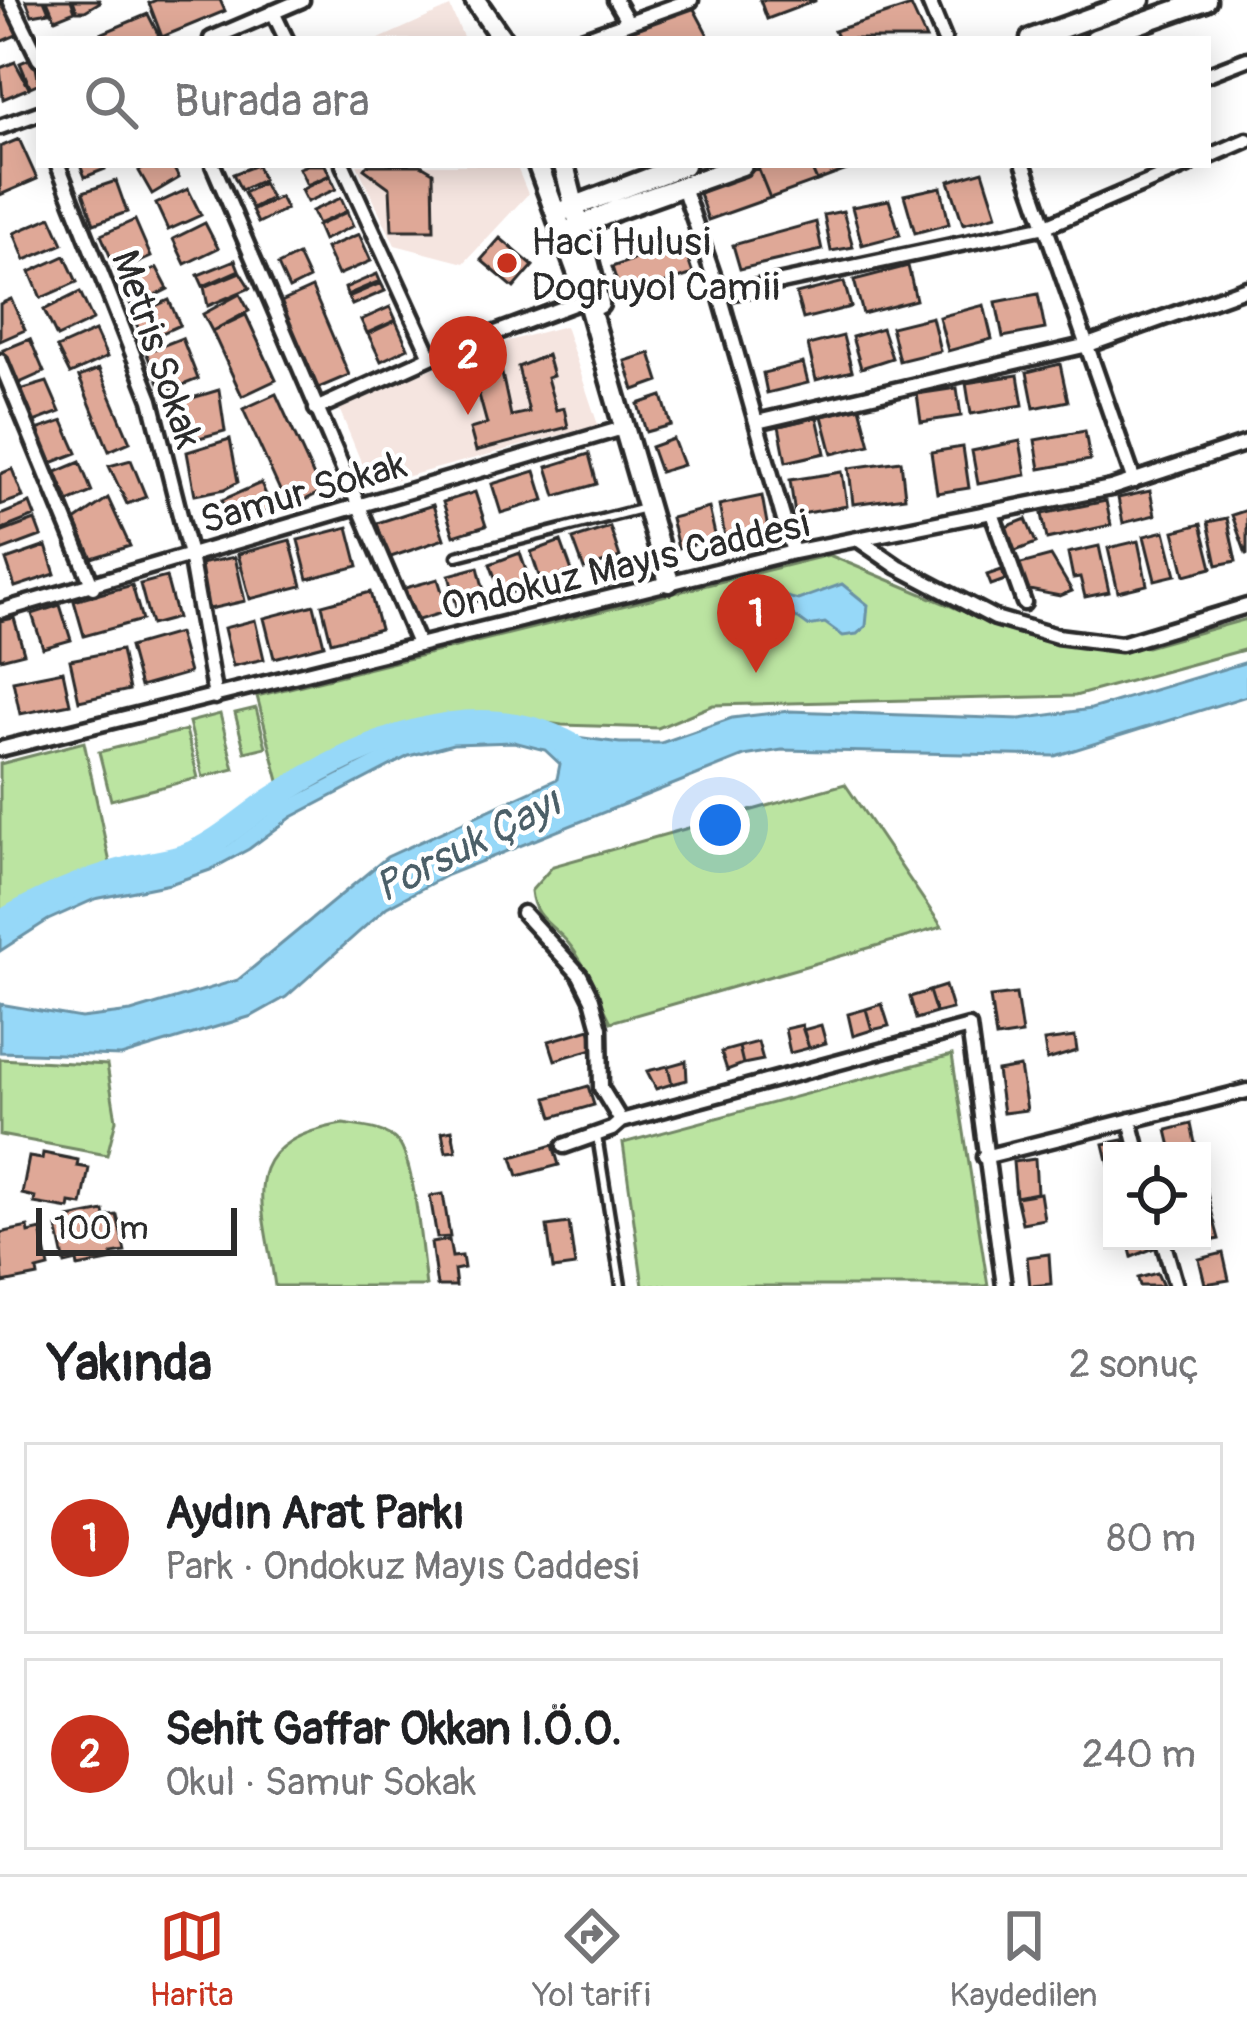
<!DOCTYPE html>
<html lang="tr">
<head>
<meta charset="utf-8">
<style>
  :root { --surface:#fff; --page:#f6f6f6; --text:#202124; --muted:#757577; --line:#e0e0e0; --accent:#c8321e }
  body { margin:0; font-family:Pangolin,sans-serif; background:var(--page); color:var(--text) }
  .controls { position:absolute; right:36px; bottom:36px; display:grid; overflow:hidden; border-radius:0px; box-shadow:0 6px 30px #0003 }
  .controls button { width:108px; height:108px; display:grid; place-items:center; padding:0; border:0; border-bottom:3px solid var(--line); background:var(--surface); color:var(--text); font:60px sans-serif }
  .scale { position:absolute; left:36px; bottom:30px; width:201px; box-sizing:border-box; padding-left:12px; border:6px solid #2b2b2b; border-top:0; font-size:33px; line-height:42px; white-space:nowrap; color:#2b2b2b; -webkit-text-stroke:9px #fff; paint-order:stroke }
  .you { position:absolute; left:720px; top:825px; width:42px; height:42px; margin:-30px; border:9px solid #fff; border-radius:50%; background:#1a73e8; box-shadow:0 0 0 18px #1a73e833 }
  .badge { display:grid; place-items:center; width:78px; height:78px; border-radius:50%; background:var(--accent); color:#fff; font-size:39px; font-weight:700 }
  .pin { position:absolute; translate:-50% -99px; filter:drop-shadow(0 3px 6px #0008) }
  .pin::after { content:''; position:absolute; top:63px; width:42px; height:36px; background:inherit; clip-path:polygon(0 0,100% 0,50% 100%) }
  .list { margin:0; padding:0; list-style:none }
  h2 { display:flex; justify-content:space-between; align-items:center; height:156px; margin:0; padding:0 48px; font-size:51px }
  h2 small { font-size:39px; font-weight:400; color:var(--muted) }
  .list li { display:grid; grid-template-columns:78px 1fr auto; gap:36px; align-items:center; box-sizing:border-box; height:192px; margin:0 24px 24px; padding:0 24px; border:3px solid var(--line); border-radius:0px }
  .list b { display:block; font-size:45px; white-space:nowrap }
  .list p { margin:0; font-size:39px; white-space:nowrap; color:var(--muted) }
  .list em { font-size:39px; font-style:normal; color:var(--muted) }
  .icon { flex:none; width:66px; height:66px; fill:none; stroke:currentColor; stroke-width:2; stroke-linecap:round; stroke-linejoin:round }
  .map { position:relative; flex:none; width:1247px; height:1286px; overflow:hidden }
  .search { position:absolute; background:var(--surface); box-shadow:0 6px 30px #0003; left:36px; right:36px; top:36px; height:132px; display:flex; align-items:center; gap:30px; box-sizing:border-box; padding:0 42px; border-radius:0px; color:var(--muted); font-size:45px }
  .sheet { height:588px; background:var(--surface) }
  nav { display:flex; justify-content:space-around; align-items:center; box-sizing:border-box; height:168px; border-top:3px solid var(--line); background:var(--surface); font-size:33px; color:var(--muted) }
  nav a { display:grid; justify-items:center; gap:6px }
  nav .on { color:var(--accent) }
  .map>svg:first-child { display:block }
</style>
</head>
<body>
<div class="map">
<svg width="1247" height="1286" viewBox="0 0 1247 1286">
  <rect width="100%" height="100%" fill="#fff"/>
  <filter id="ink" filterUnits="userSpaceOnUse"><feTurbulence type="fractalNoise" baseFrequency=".00833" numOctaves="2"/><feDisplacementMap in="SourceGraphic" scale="24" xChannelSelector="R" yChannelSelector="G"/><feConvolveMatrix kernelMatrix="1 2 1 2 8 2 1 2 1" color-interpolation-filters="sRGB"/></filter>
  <g filter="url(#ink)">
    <path fill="#f5e5e0" d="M450 7 464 39H379Z
      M357 165H516L528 194 464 263 395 245Z
      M565 326 598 425 371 486 338 406 486 347Z"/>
    <path fill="#bbe4a1" stroke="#738866" stroke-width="3" d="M829 555 996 625 1147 647 1247 619V649L1075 696 713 705 658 728 562 725 471 713 377 737 280 785 257 696Z
      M256 708 266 747 245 752 235 713Z
      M220 714 234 769 203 777 189 722Z
      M186 730 198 778 111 800 99 752Z
      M84 742 110 863 0 911V764Z
      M845 784 942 927 611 1022C598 997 587 966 569 944 553 923 534 921 531 891L553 866Z
      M952 1055 988 1286H643L623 1143Z
      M0 1059 107 1065 116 1120 107 1155 0 1135Z
      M343 1124C361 1127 385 1128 398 1142 415 1162 422 1256 426 1286H275C263 1202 232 1143 343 1124Z"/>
    <path fill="#96d8f8" stroke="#6b93a6" stroke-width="3" d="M842 584 868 605 866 626 857 634 843 636 825 623 808 626 789 612 761 629 758 603 780 595 798 600Z
      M1247 662V696L1055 756 782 750 744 756 447 875 387 907 286 997 252 1016 121 1056 0 1052V1004L81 1018 131 1012 238 980 387 857 557 779 560 764 545 750 514 742 453 744 409 756 292 817 249 849 210 870 170 884 95 899 48 920 0 951V929L39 903 85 884 187 863 227 845 282 803 395 745 435 732 489 725 620 743H661L732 718 789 711 1020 719 1091 709Z"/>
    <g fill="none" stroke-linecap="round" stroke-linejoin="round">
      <path stroke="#96d8f8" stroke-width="24" d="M0 923C40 899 80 881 126 869 149 863 174 862 196 851 224 838 246 816 272 799 356 744 474 690 572 745"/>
    </g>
    <path fill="#dfa897" stroke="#2b2b2b" stroke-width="3" d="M0 0H6L19 34 0 42Z
      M26 0H44L49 12 32 15Z
      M47 0H71L75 11 55 19Z
      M73 0H99L100 2 85 11H77Z
      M156 0H220L225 11 162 37 149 3Z
      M760 0H815V1L767 19Z
      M911 6 926 39H838L834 31Z
      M693 7 710 39H610Z
      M148 14 160 38 92 39 91 38Z
      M34 57 39 83 30 87 20 63Z
      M15 62 29 88 3 99 0 68Z
      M19 139 37 179 0 195V147Z
      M80 165H104L105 169 85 177Z
      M150 165H172L179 178 152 194 139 171Z
      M257 165 263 180 241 190 233 174Z
      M307 165H325L330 175 307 185 299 168Z
      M367 165H421L433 172 434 230H392L390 188 364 169Z
      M766 165H810L817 181 770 198 758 168Z
      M810 165H860L817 181Z
      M758 168 770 198 708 220 699 193Z
      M983 171 997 215 963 224 949 181Z
      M330 176 336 189 307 202 301 190Z
      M116 181 127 212 94 224 83 192Z
      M263 183 271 198 252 208 244 193Z
      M941 187 949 224 915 233 904 195Z
      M188 189 201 215 168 230 156 204Z
      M280 197 286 209 258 223 252 211Z
      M341 198 347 211 318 224 312 211Z
      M889 200 900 235 862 245 852 207Z
      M843 211 853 247 831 251 824 215Z
      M347 212 353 226 323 240 317 226Z
      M51 217 63 244 25 260 14 233Z
      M135 220 151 257 117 272 101 235Z
      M816 222 822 250 740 269 733 245Z
      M205 223 218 248 185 264 173 239Z
      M359 234 371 261 338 275 326 248Z
      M500 238 533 266 514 288 481 260Z
      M682 242 693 274 622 298 612 267Z
      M298 255 309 279 289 289 278 265Z
      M65 256 77 282 41 298 30 272Z
      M235 260 239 270 203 286 198 275Z
      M908 266 916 300 863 314 854 280Z
      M157 268 168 289 132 307 121 286Z
      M240 272 250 288 208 306 204 287Z
      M377 274 380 281 347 295 345 288Z
      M844 282 851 307 803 319 796 294Z
      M381 283 385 291 352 305 348 297Z
      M312 288 349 375 316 389 279 303Z
      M80 292 93 320 57 337 44 310Z
      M240 294 249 311 212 331 203 314Z
      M1038 294 1045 329 1003 337 996 302Z
      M11 299 25 330 0 341V304Z
      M169 300 180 325 144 341 133 316Z
      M984 305 992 339 948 351 939 317Z
      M390 307 396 320 367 333 361 320Z
      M246 315 276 380 242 396 212 331Z
      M932 317 940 351 899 361 891 327Z
      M396 321 408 348 381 361 368 334Z
      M882 328 892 358 861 368 852 337Z
      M95 331 107 357 70 374 57 348Z
      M843 336 852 371 816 380 808 345Z
      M182 338 198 379 163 393 146 352Z
      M30 339 44 372 17 384 3 350Z
      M650 353 659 381 634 390 625 361Z
      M547 355 553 376 547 378 556 410 564 408 568 427 476 451 470 429 487 424 476 384 489 380 487 373 501 369 511 416 529 412 518 367Z
      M803 363 808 383 767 393 763 373Z
      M1060 364 1068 401 1034 408 1027 372Z
      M99 369 130 442 109 451 79 377Z
      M1018 375 1023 405 971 414 966 383Z
      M47 382 60 412 34 422 20 390Z
      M957 388 961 416 921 422 917 394Z
      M219 390 225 431 188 441 182 401Z
      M276 394 321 492 288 508 243 409Z
      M662 396 671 425 646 432 638 404Z
      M860 407 870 445 832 454 822 416Z
      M817 417 825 453 786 462 779 426Z
      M63 421 77 453 51 463 37 430Z
      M1085 431 1090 460 1040 469 1035 440Z
      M230 439 238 482 225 489 195 495 187 452Z
      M673 439 683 465 660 472 651 447Z
      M1020 441 1026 475 978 484 972 451Z
      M963 447 969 488 937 493 931 452Z
      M589 454 597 484 556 496 547 467Z
      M131 460 146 497 127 504 109 466Z
      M901 461 905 497 853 504 849 468Z
      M80 462 92 492 68 502 56 472Z
      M12 469 23 497 0 505V474Z
      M535 471 544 500 501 513 492 484Z
      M842 472 847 506 795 515 790 480Z
      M261 483 272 509 233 526 222 500Z
      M1150 491 1155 515 1123 523 1118 498Z
      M475 492 486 526 454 536 443 502Z
      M762 496 768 529 725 537 719 505Z
      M108 498 130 546 92 558 75 521Z
      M1106 501 1111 525 1047 539 1042 514Z
      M30 503 35 516 0 530V515Z
      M433 505 444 539 388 558 377 523Z
      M709 508 716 539 678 548 671 518Z
      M1247 510V554H1246L1232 515Z
      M1227 518 1236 561 1217 565 1208 522Z
      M1026 519 1036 543 1013 552 1003 528Z
      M35 520 41 536 1 551 0 533Z
      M1201 524 1212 568 1185 575 1174 531Z
      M348 527 358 566 308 579 298 540Z
      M610 527 620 557 584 569 573 539Z
      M1165 531 1176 575 1155 580 1144 536Z
      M290 540 302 586 250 599 238 554Z
      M561 541 572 571 541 582 531 552Z
      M1138 541 1147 585 1118 592 1108 548Z
      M46 546 55 574 15 587 6 560Z
      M1099 546 1109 592 1085 597 1080 577 1073 578 1068 553Z
      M520 553 531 585 502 596 490 564Z
      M1051 556 1072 591 1060 596 1024 589 1017 565Z
      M235 557 245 601 205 610 195 565Z
      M478 567 486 599 457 607 449 575Z
      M1002 570 1005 580 991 585 987 575Z
      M166 577 177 618 151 625 140 584Z
      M438 579 448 611 415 621 405 588Z
      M132 585 142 620 84 636 74 601Z
      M370 592 380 629 331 642 322 605Z
      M60 605 71 640 43 648 32 614Z
      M314 605 324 645 274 658 264 618Z
      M14 618 24 653 0 659V621Z
      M255 620 264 659 233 666 224 628Z
      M178 633 189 673 140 687 129 647Z
      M121 650 129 690 79 701 70 660Z
      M63 671 70 704 20 714 13 681Z
      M945 986 952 1009 936 1013 929 991Z
      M929 991 936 1013 916 1019 910 997Z
      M1016 994 1022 1034 996 1038 990 997Z
      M882 1004 889 1026 872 1030 866 1009Z
      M866 1009 872 1030 853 1036 848 1014Z
      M802 1025 809 1048 790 1053 785 1029Z
      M821 1025 826 1043 809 1048 803 1030Z
      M590 1029 596 1048 555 1060 549 1041Z
      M1075 1037 1077 1051 1047 1060 1044 1041Z
      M758 1042 763 1060 743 1064 739 1047Z
      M739 1047 743 1064 727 1070 721 1052Z
      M686 1061 687 1080 672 1084 668 1066Z
      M668 1066 672 1084 656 1089 647 1071Z
      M1020 1067 1027 1110 1003 1113 997 1071Z
      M588 1086 594 1105 553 1117 547 1098Z
      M1191 1124 1196 1148 1172 1151 1167 1130Z
      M452 1130 456 1151 446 1152 442 1132Z
      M1123 1140 1129 1151H1112L1110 1169 1104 1144Z
      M553 1145 559 1165 518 1176 512 1157Z
      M43 1153 78 1160 77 1166 89 1168 82 1205 70 1203 69 1209 34 1203 35 1197 22 1194 29 1157 42 1159Z
      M1035 1159 1037 1193 1016 1197 1013 1162Z
      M1206 1189 1213 1217 1202 1219V1190Z
      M1040 1193 1044 1219 1022 1223 1016 1197Z
      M443 1194 450 1237 437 1238 430 1196Z
      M104 1211 105 1217 117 1215 125 1252 112 1254 113 1260 78 1267 77 1261 65 1264 57 1227 70 1224 69 1218Z
      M1213 1217 1219 1239 1195 1244 1194 1241H1202V1219Z
      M569 1223 575 1266 553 1269 547 1226Z
      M28 1227 29 1233 41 1230 49 1267 37 1270 38 1276 3 1283 0 1233Z
      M449 1240 452 1257 462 1256 464 1268 454 1270 456 1286H437L431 1243Z
      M1128 1241H1152L1154 1248 1132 1257Z
      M1223 1253 1229 1280 1205 1284 1199 1259Z
      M1049 1254 1051 1284 1030 1286 1027 1257Z
      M1157 1273 1163 1286H1140L1138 1278Z"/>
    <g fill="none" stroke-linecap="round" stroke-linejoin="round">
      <defs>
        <path id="service" d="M457 556 645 508
          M597 1136 621 1286"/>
        <path id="minor" d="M10 0 39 59
          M615 0 628 22
          M928 0 944 39
          M273 12 286 39
          M211 39 302 0
          M582 39 691 0
          M1208 74 1247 59
          M0 127 39 113
          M1208 157 1247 140
          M58 165 151 400 190 555 215 697
          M213 165 418 644
          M343 165 431 357
          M1024 165 1134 481
          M683 187 720 295 793 552
          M720 295 1046 226 1188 165
          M0 361 93 587
          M316 409 431 357 587 299
          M757 422 1088 345 1247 288
          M992 513 1024 603
          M859 540 898 567 995 618 1057 636 1121 644 1247 606
          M0 611 623 428
          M0 749 793 552 1111 488 1247 443
          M523 913 580 975 592 999 600 1028 601 1088 621 1121
          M1130 1120 1138 1151
          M564 1146 612 1129 621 1121 969 1027 1004 1286
          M984 1157 1247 1091
          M1163 1241 1176 1286"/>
        <path id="secondary" d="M475 0 502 39
          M1031 39 1140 0
          M1095 39 1206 0
          M538 165 587 299 669 582
          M564 165 599 304
          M565 210 684 165
          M570 230 616 210 742 165"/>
      </defs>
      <use href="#service" stroke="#2b2b2b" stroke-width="15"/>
      <use href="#minor" stroke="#2b2b2b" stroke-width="21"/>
      <use href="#secondary" stroke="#2b2b2b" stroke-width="27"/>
      <use href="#service" stroke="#fff" stroke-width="6"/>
      <use href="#minor" stroke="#fff" stroke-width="12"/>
      <use href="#secondary" stroke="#fff" stroke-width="18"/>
    </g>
  </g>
  <circle fill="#c8321e" stroke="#fff" stroke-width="4.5" cx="507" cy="263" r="12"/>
  <g text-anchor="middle" stroke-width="9" stroke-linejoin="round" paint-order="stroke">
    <g font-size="39" fill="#2b2b2b" stroke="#fff" text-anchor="start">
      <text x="531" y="255">Haci Hulusi<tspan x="531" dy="45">Dogruyol Camii</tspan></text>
    </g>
    <g font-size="39" fill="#2b2b2b" stroke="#fff">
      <text transform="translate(158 349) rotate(71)" y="14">Metris Sokak</text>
      <text transform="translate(303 491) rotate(-16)" y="14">Samur Sokak</text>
      <text transform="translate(625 564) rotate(-13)" y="14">Ondokuz Mayıs Caddesi</text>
    </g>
    <g font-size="42" font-style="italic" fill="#4b5f68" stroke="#fff">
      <text transform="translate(467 844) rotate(-27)" y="15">Porsuk Çayı</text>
    </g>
  </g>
</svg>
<div class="controls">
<button><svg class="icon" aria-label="locate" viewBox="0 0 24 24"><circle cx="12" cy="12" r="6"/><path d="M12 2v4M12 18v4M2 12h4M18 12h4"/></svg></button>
</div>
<div class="scale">100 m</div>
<div class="you"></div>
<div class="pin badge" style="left:756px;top:673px">1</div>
<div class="pin badge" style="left:468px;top:415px">2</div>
<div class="search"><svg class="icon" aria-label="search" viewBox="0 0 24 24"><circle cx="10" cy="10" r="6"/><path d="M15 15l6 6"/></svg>Burada ara</div>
</div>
<section class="sheet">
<h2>Yakında<small>2 sonuç</small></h2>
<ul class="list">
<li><span class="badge">1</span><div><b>Aydın Arat Parkı</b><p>Park · Ondokuz Mayıs Caddesi</p></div><em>80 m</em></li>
<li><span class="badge">2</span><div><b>Sehit Gaffar Okkan I.Ö.O.</b><p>Okul · Samur Sokak</p></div><em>240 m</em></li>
</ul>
</section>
<nav>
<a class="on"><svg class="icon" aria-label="map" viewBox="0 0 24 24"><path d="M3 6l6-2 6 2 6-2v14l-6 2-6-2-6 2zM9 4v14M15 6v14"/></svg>Harita</a>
<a><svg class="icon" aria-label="directions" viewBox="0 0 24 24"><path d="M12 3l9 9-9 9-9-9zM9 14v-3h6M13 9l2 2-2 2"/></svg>Yol tarifi</a>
<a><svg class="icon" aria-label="saved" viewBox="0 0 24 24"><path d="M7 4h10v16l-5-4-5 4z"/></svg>Kaydedilen</a>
</nav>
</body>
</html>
